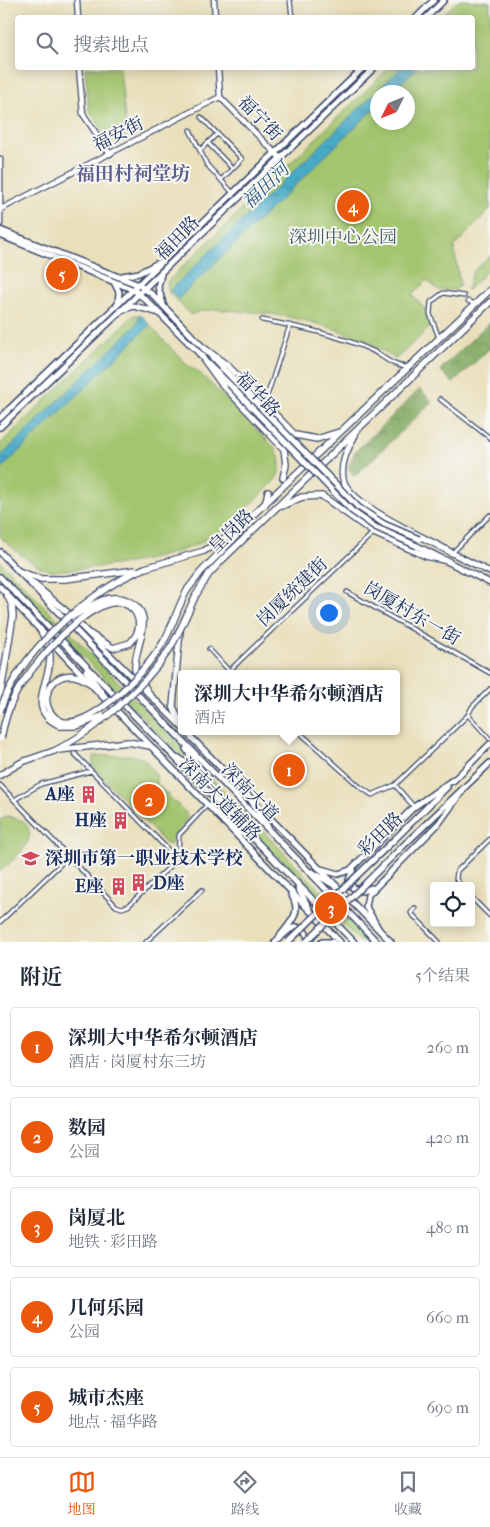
<!DOCTYPE html>
<html lang="zh">
<head>
<meta charset="utf-8">
<style>
  :root { --surface:#fff; --page:#f6f6f7; --text:#1f2937; --muted:#747a83; --line:#e0e1e3; --accent:#ea580c }
  body { margin:0; font-family:"IM FELL French Canon","Noto Serif SC",serif; background:var(--page); color:var(--text) }
  .controls { position:absolute; right:15px; bottom:15px; display:grid; overflow:hidden; border-radius:5px; box-shadow:0 2px 12px #0003 }
  .controls button { width:45px; height:45px; display:grid; place-items:center; padding:0; border:0; border-bottom:1px solid var(--line); background:var(--surface); color:var(--text); font:25px sans-serif }
  .compass { position:absolute; left:370px; top:85px; width:45px; height:45px; border-radius:50%; background:var(--surface); box-shadow:0 2px 12px #0003; rotate:227deg }
  .you { position:absolute; left:328px; top:612px; width:18px; height:18px; margin:-12px; border:4px solid #fff; border-radius:50%; background:#1a73e8; box-shadow:0 0 0 8px #1a73e833 }
  .badge { display:grid; place-items:center; width:32px; height:32px; border-radius:50%; background:var(--accent); color:#fff; font-size:16px; font-weight:700 }
  .pin { position:absolute; translate:-50% -50%; border:2px solid #fff; box-shadow:0 1px 5px #0006 }
  .popup { position:absolute; left:178px; top:670px; width:222px; height:65px; box-sizing:border-box; display:grid; place-content:center; border-radius:5px; background:var(--surface); filter:drop-shadow(0 1px 4px #0005); font-size:16px; white-space:nowrap; color:var(--muted) }
  .popup b { font-size:19px; color:var(--text) }
  .popup::after { content:''; position:absolute; left:50%; top:100%; margin-left:-10px; border:10px solid transparent; border-top-color:var(--surface) }
  .list { margin:0; padding:0; list-style:none }
  h2 { display:flex; justify-content:space-between; align-items:center; height:65px; margin:0; padding:0 20px; font-size:21px }
  h2 small { font-size:16px; font-weight:400; color:var(--muted) }
  .list li { display:grid; grid-template-columns:32px 1fr auto; gap:15px; align-items:center; box-sizing:border-box; height:80px; margin:0 10px 10px; padding:0 10px; border:1px solid var(--line); border-radius:5px }
  .list b { display:block; font-size:19px; white-space:nowrap }
  .list p { margin:0; font-size:16px; white-space:nowrap; color:var(--muted) }
  .list em { font-size:16px; font-style:normal; color:var(--muted) }
  .icon { flex:none; width:28px; height:28px; fill:none; stroke:currentColor; stroke-width:2; stroke-linecap:round; stroke-linejoin:round }
  .map { position:relative; flex:none; width:490px; height:942px; overflow:hidden }
  .search { position:absolute; background:var(--surface); box-shadow:0 2px 12px #0003; left:15px; right:15px; top:15px; height:55px; display:flex; align-items:center; gap:12px; box-sizing:border-box; padding:0 18px; border-radius:5px; color:var(--muted); font-size:19px }
  .sheet { height:515px; background:var(--surface) }
  nav { display:flex; justify-content:space-around; align-items:center; box-sizing:border-box; height:70px; border-top:1px solid var(--line); background:var(--surface); font-size:14px; color:var(--muted) }
  nav a { display:grid; justify-items:center; gap:2px }
  nav .on { color:var(--accent) }
  .map>svg:first-child { display:block }
</style>
</head>
<body>
<div class="map">
<svg width="490" height="942" viewBox="0 0 490 942">
  <defs>
    <pattern id="grass-tufts" width="24" height="20" patternUnits="userSpaceOnUse" patternTransform="scale(1.25)"><rect width="24" height="20" fill="#a3c56e"/><path d="M3 7l-1-3M5 7V3M7 7l1-3M15 17l-1-3M17 17v-4M19 17l1-3" fill="none" stroke="#84a05e"/></pattern>
    <pattern id="forest-crowns" width="20" height="18" patternUnits="userSpaceOnUse" patternTransform="scale(1.25)"><rect width="20" height="18" fill="#82aa61"/><path d="M2 6a3 3 0 1 1 6 0M12 15a3 3 0 1 1 6 0" fill="none" stroke="#6a8b53"/></pattern>
    <pattern id="water-ripples" width="26" height="14" patternUnits="userSpaceOnUse" patternTransform="scale(1.25)"><rect width="26" height="14" fill="#47aac6"/><path d="M2 4q2-2 4 0t4 0M15 11q2-2 4 0t4 0" fill="none" stroke="#3a8ba4"/></pattern>
  </defs>
  <rect width="100%" height="100%" fill="#f6f6f2"/>
  <filter id="ink" filterUnits="userSpaceOnUse"><feTurbulence type="fractalNoise" baseFrequency=".02" numOctaves="2"/><feDisplacementMap in="SourceGraphic" scale="10" xChannelSelector="R" yChannelSelector="G"/><feConvolveMatrix kernelMatrix="1 2 1 2 8 2 1 2 1" color-interpolation-filters="sRGB"/></filter>
  <filter id="wash" filterUnits="userSpaceOnUse"><feTurbulence type="fractalNoise" baseFrequency=".0096" numOctaves="4" result="noise"/><feDisplacementMap in="SourceGraphic" scale="20" xChannelSelector="R" yChannelSelector="G"/><feGaussianBlur stdDeviation="1.12" result="paint"/><feColorMatrix in="noise" values="0 0 0 0 0 0 0 0 0 0 0 0 0 0 0 0 0 1.4 0 .05"/><feComposite in="paint" operator="in"/></filter>
  <g filter="url(#wash)">
    <rect width="100%" height="100%" fill="#e9dfba"/>
    <path fill="url(#grass-tufts)" stroke="#5f7a66" d="M0 561 182 747 202 773 176 752 0 571Z
      M207 774 371 942H360L202 779Z"/>
    <path fill="url(#forest-crowns)" stroke="#4e6c60" d="M490 322V348L453 383 440 370Z
      M420 389 432 402 355 476 348 468 355 452Z"/>
    <path fill="#a3c56e" stroke="#5f7a66" fill-rule="evenodd" d="M459 0 490 2V209L454 247 460 285 456 290H438L427 280 412 295 426 310 430 327 396 359C351 328 294 315 240 311 222 310 207 307 191 315L169 293 167 283 170 279 389 68H472V18L440 17ZM378 92H408V122H378Z
      M85 68H120L127 140 110 142 89 110Z
      M490 256V268L467 291 472 273Z
      M134 315H140L186 364 201 374 274 447C281 458 282 468 276 479 256 499 238 521 213 536 169 562 103 567 53 571 31 566 17 551 0 537V444Z
      M131 755 144 759 156 775 157 784 186 813 187 819 177 832 171 845 165 843 92 766 94 756Z
      M8 816 23 821C42 840 13 859 0 872V820Z"/>
    <path fill="url(#water-ripples)" stroke="#316c92" d="M401 68H417L391 92H378L377 106 178 299 170 291 173 287Z
      M140 314 150 325 0 470V457L136 325Z"/>
  </g>
  <g filter="url(#ink)">
    <g fill="none" stroke-linecap="round" stroke-linejoin="round">
      <defs>
        <path id="minor" d="M290 0 292 18
          M201 117 242 159 221 180
          M190 130 207 165 233 193
          M208 143 232 168
          M200 150 217 134
          M468 301 475 304
          M262 320C299 327 339 335 373 351 384 357 394 367 407 367
          M439 338 430 314 431 302 443 293 464 296
          M440 399 490 438
          M262 401 267 396 290 325
          M452 553 490 515
          M347 592 490 673
          M209 649 232 674
          M229 671 373 533
          M468 715 490 739
          M298 731 359 786 372 795 395 785 468 715 472 707 490 689
          M74 753 177 859
          M0 785 116 906 122 908 128 906 178 859 179 835 207 805
          M395 785 414 807
          M14 800 41 784 91 771
          M461 886 456 879 457 871 490 839
          M471 897 490 916
          M415 908 411 913 439 942
          M0 922 69 856
          M146 942 202 890"/>
        <path id="tertiary" d="M77 0 78 18
          M214 0 215 18
          M79 68 83 114 110 154
          M218 68 220 97 280 158
          M0 159V224
          M1 209 220 97"/>
        <path id="secondary" d="M416 18 434 0
          M426 18 444 0
          M0 230 139 285 153 295 232 378
          M0 235 134 290 146 300 202 356
          M161 274 158 287 163 304
          M122 276 139 273 162 261
          M114 282 119 292 118 304
          M121 310 134 306 156 312
          M209 364 228 383
          M0 418 363 68
          M0 427 374 68
          M417 546 490 583
          M450 552 490 572
          M28 579 67 612 182 727
          M0 587 105 699
          M113 707 340 942
          M185 731 391 942
          M280 936C291 922 303 912 291 894"/>
        <path id="primary" d="M0 552 377 942
          M0 577 354 942
          M86 671 115 710
          M179 758 200 775 204 774 186 749
          M453 781 490 744
          M248 796 268 827
          M224 822 250 838
          M396 838 447 787
          M403 846 490 763
          M321 869 338 874 350 870 414 807 454 779
          M353 869 349 880 353 888 362 891 372 888
          M312 872 339 888
          M298 888 310 910
          M378 928 366 907 368 895 439 823 463 790
          M275 942 290 929 297 927 305 932 311 942
          M322 942H333"/>
        <path id="trunk" d="M204 348 228 366 295 435 317 439 339 432
          M199 353 220 382 284 449 286 465 283 478
          M355 435C348 448 340 463 343 479 349 506 427 538 452 553
          M265 505 268 492
          M282 506 302 497 322 496 374 533 426 556 448 561
          M145 568 204 551 236 531 490 290
          M18 571 41 579H65
          M188 589 201 572 240 532
          M196 595 209 574 223 559 490 302
          M124 599C161 613 133 644 135 670L149 694
          M40 629C44 637 49 646 50 655 52 681 23 710 61 726
          M180 631 173 706 182 727
          M90 634 113 648 130 643C144 629 141 609 122 603
          M0 697 13 616 12 605 6 593
          M63 722C29 708 53 658 88 682
          M128 742 150 746
          M0 775 22 762 54 751"/>
      </defs>
      <use href="#minor" stroke="#3a496c" stroke-width="5.5"/>
      <use href="#tertiary" stroke="#3a496c" stroke-width="7"/>
      <use href="#secondary" stroke="#3a496c" stroke-width="8"/>
      <use href="#primary" stroke="#3a496c" stroke-width="8"/>
      <use href="#trunk" stroke="#3a496c" stroke-width="8"/>
      <use href="#minor" stroke="#fff" stroke-width="3"/>
      <use href="#tertiary" stroke="#fff" stroke-width="4.5"/>
      <use href="#secondary" stroke="#fff" stroke-width="5"/>
      <use href="#primary" stroke="#fff" stroke-width="5"/>
      <use href="#trunk" stroke="#fff" stroke-width="5.5"/>
      <defs>
        <path id="secondary-bridge" d="M232 378 358 507 384 524 419 539
          M228 383 352 511 375 527 417 546"/>
        <path id="primary-bridge" d="M288 942 396 838
          M306 942 403 846"/>
        <path id="trunk-bridge" d="M65 579 136 570
          M73 616C89 608 105 593 124 599
          M0 711C18 653 90 590 145 568
          M63 722C95 727 150 666 164 641 174 624 178 605 188 589
          M61 726H77L102 716
          M1 738C4 723 8 708 15 695 29 668 90 595 122 603
          M59 750 128 742
          M54 751C95 731 144 687 169 650 180 633 187 613 196 595"/>
      </defs>
      <use href="#secondary-bridge" stroke="#3a496c" stroke-width="8" stroke-linecap="butt"/>
      <use href="#primary-bridge" stroke="#3a496c" stroke-width="8" stroke-linecap="butt"/>
      <use href="#trunk-bridge" stroke="#3a496c" stroke-width="8" stroke-linecap="butt"/>
      <use href="#secondary-bridge" stroke="#fff" stroke-width="5"/>
      <use href="#primary-bridge" stroke="#fff" stroke-width="5"/>
      <use href="#trunk-bridge" stroke="#fff" stroke-width="5.5"/>
    </g>
  </g>
  <defs>
    <symbol id="building-bare" viewBox="-9 -9 18 18"><path d="M-4-6H4V6H1V3H-1V6H-4ZM-2.5-4.3h1.7v1.8h-1.7ZM.8-4.3h1.7v1.8H.8ZM-2.5-1h1.7V.8h-1.7ZM.8-1h1.7V.8H.8Z" fill="#d1495b" stroke="#f6f6f2" stroke-width="2.5" paint-order="stroke"/></symbol>
    <symbol id="school-bare" viewBox="-9 -9 18 18"><path d="M0-5L7-2L0 1L-7-2ZM-4 1L0 2.5L4 1V4Q0 6-4 4Z" fill="#d1495b" stroke="#f6f6f2" stroke-width="2.5" paint-order="stroke"/></symbol>
  </defs>
  <g fill-rule="evenodd">
    <use href="#building-bare" x="76" y="782" width="25" height="25"/>
    <use href="#building-bare" x="108" y="808" width="25" height="25"/>
    <use href="#school-bare" x="18" y="846" width="25" height="25"/>
    <use href="#building-bare" x="126" y="870" width="25" height="25"/>
    <use href="#building-bare" x="106" y="874" width="25" height="25"/>
  </g>
  <g text-anchor="middle" stroke-width="4" stroke-linejoin="round" paint-order="stroke">
    <g font-size="18" fill="#1b2f5e" stroke="#f6f6f2">
      <text transform="translate(260 118) rotate(46)" y="6">福宁街</text>
      <text transform="translate(118 134) rotate(-27)" y="6">福安街</text>
      <text transform="translate(177 238) rotate(-45)" y="6">福田路</text>
      <text transform="translate(258 394) rotate(46)" y="6">福华路</text>
      <text transform="translate(231 531) rotate(-44)" y="6">皇岗路</text>
      <text transform="translate(292 592) rotate(-44)" y="6">岗厦统建街</text>
      <text transform="translate(412 613) rotate(30)" y="6">岗厦村东一街</text>
      <text transform="translate(250 792) rotate(46)" y="6">深南大道</text>
      <text transform="translate(220 799) rotate(46)" y="6">深南大道辅路</text>
      <text transform="translate(380 834) rotate(-44)" y="6">彩田路</text>
    </g>
    <g font-size="18" fill="#445c63" stroke="#f6f6f2">
      <text x="343" y="243">深圳中心公园</text>
    </g>
    <g font-size="18" font-weight="bold" fill="#1b2f5e" stroke="#f6f6f2" text-anchor="end">
      <text x="75" y="800">A座</text>
      <text x="107" y="826">H座</text>
      <text x="45" y="864" text-anchor="start">深圳市第一职业技术学校</text>
      <text x="153" y="889" text-anchor="start">D座</text>
      <text x="104" y="892">E座</text>
    </g>
    <g font-size="19" font-weight="bold" fill="#5d5e8e" stroke="#f6f6f2">
      <text x="133" y="180">福田村祠堂坊</text>
    </g>
    <g font-size="19" font-style="italic" fill="#2a5a82" stroke="#f6f6f2">
      <text transform="translate(265 185) rotate(-44)" y="7">福田河</text>
    </g>
  </g>
</svg>
<div class="controls">
<button><svg class="icon" aria-label="locate" viewBox="0 0 24 24"><circle cx="12" cy="12" r="6"/><path d="M12 2v4M12 18v4M2 12h4M18 12h4"/></svg></button>
</div>
<svg class="compass" viewBox="-18 -18 36 36"><path d="M0-13l5 13h-10z" fill="#e53935"/><path d="M0 13l5-13h-10z" fill="#747a83"/></svg>
<div class="you"></div>
<div class="pin badge" style="left:289px;top:770px">1</div>
<div class="popup"><b>深圳大中华希尔顿酒店</b>酒店</div>
<div class="pin badge" style="left:149px;top:800px">2</div>
<div class="pin badge" style="left:331px;top:908px">3</div>
<div class="pin badge" style="left:353px;top:206px">4</div>
<div class="pin badge" style="left:62px;top:274px">5</div>
<div class="search"><svg class="icon" aria-label="search" viewBox="0 0 24 24"><circle cx="10" cy="10" r="6"/><path d="M15 15l6 6"/></svg>搜索地点</div>
</div>
<section class="sheet">
<h2>附近<small>5个结果</small></h2>
<ul class="list">
<li><span class="badge">1</span><div><b>深圳大中华希尔顿酒店</b><p>酒店 · 岗厦村东三坊</p></div><em>260 m</em></li>
<li><span class="badge">2</span><div><b>数园</b><p>公园</p></div><em>420 m</em></li>
<li><span class="badge">3</span><div><b>岗厦北</b><p>地铁 · 彩田路</p></div><em>480 m</em></li>
<li><span class="badge">4</span><div><b>几何乐园</b><p>公园</p></div><em>660 m</em></li>
<li><span class="badge">5</span><div><b>城市杰座</b><p>地点 · 福华路</p></div><em>690 m</em></li>
</ul>
</section>
<nav>
<a class="on"><svg class="icon" aria-label="map" viewBox="0 0 24 24"><path d="M3 6l6-2 6 2 6-2v14l-6 2-6-2-6 2zM9 4v14M15 6v14"/></svg>地图</a>
<a><svg class="icon" aria-label="directions" viewBox="0 0 24 24"><path d="M12 3l9 9-9 9-9-9zM9 14v-3h6M13 9l2 2-2 2"/></svg>路线</a>
<a><svg class="icon" aria-label="saved" viewBox="0 0 24 24"><path d="M7 4h10v16l-5-4-5 4z"/></svg>收藏</a>
</nav>
</body>
</html>
